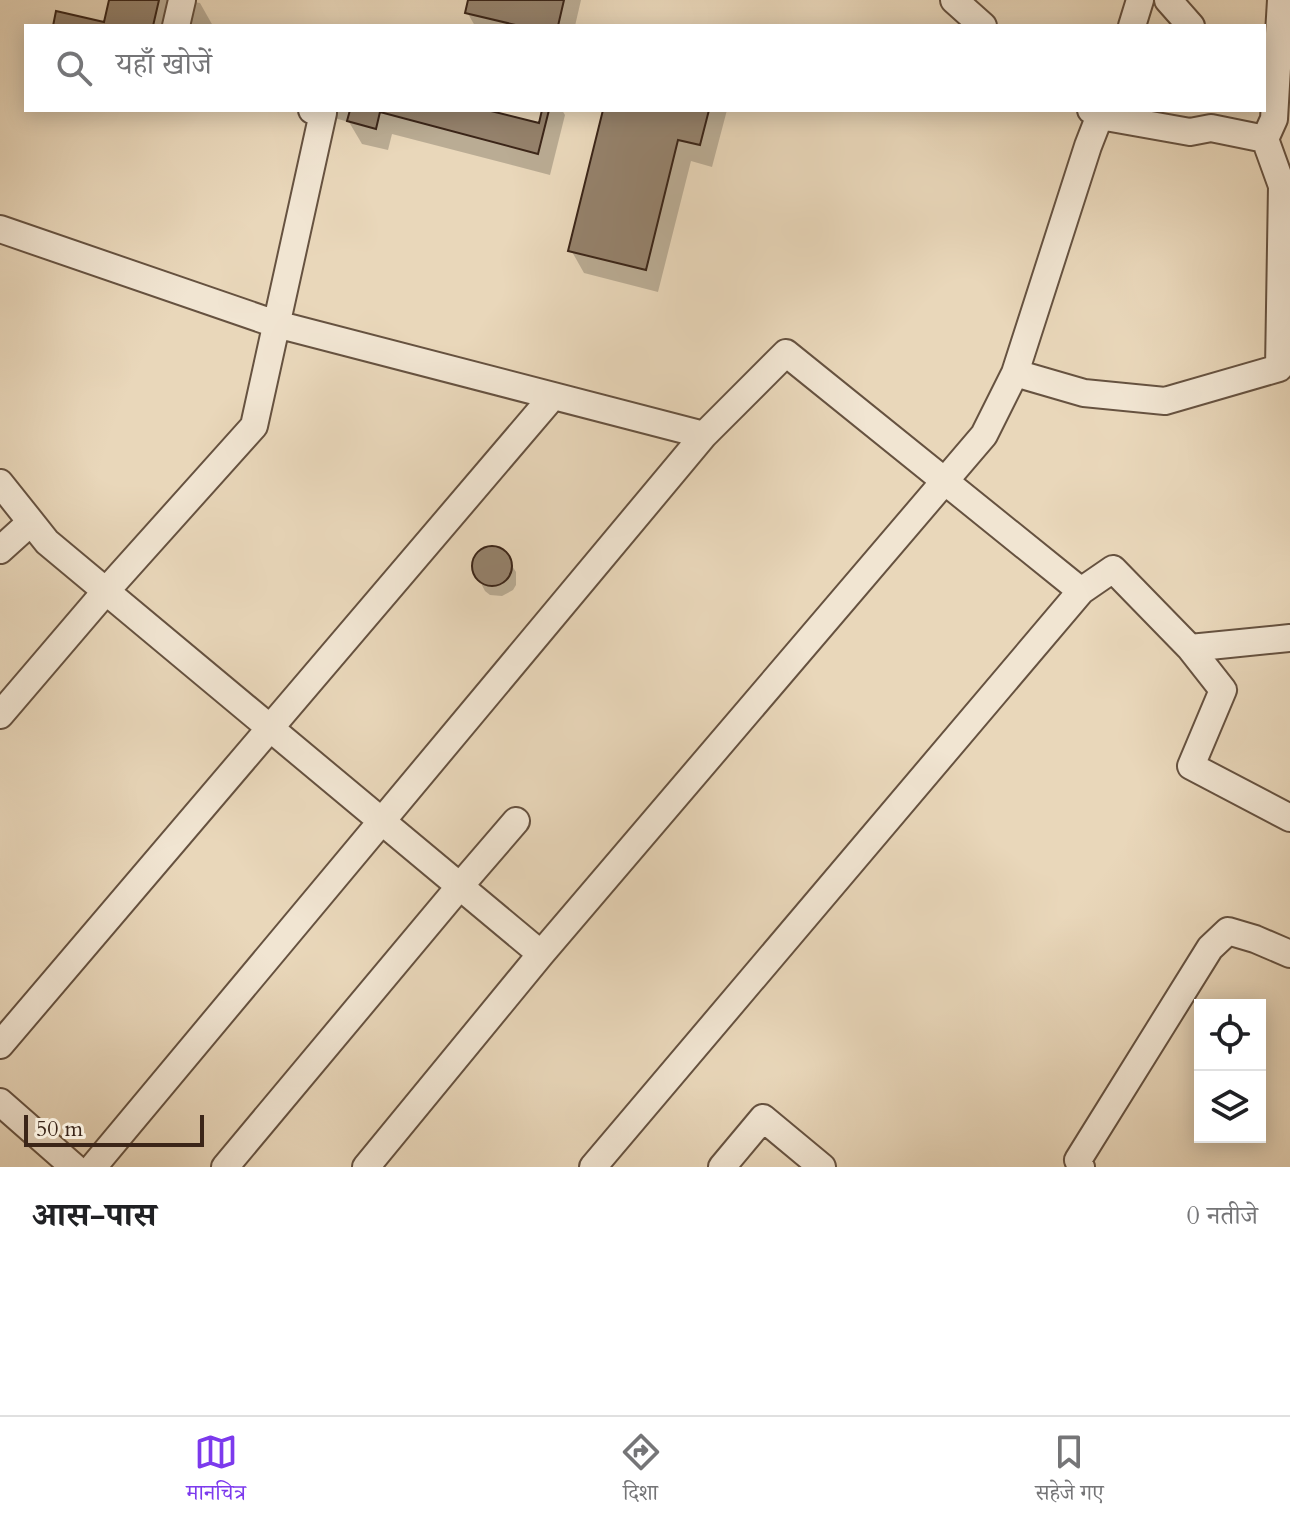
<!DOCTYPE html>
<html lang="hi">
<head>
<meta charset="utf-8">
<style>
  :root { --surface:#fff; --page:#f6f6f6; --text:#202124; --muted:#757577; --line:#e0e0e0; --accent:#7c3aed }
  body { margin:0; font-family:Cardo,"Noto Serif Devanagari",serif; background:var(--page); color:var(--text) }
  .controls { position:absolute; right:24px; bottom:24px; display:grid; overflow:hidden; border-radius:0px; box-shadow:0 4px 20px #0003 }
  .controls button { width:72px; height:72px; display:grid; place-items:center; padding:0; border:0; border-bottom:2px solid var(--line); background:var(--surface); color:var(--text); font:40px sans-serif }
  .scale { position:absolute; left:24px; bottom:20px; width:180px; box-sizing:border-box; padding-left:8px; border:4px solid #3b2518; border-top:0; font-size:22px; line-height:28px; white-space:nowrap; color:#3b2518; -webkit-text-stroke:6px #f1e5d2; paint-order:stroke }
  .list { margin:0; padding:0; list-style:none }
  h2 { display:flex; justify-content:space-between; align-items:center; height:104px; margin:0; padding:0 32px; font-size:34px }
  h2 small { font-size:26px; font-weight:400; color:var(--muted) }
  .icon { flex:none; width:44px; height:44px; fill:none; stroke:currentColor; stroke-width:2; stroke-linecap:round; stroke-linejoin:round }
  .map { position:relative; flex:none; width:1290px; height:1167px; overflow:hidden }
  .search { position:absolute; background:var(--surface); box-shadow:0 4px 20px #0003; left:24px; right:24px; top:24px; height:88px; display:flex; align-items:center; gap:20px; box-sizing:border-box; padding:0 28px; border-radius:0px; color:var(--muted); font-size:30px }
  .sheet { height:248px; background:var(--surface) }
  nav { display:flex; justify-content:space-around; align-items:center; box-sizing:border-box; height:112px; border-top:2px solid var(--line); background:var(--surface); font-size:22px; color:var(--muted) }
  nav a { display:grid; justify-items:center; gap:4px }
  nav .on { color:var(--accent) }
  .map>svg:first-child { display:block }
</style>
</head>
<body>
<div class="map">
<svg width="1290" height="1167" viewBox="0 0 1290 1167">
  <rect width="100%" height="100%" fill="#e9d7ba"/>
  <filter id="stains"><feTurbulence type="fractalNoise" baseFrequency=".0025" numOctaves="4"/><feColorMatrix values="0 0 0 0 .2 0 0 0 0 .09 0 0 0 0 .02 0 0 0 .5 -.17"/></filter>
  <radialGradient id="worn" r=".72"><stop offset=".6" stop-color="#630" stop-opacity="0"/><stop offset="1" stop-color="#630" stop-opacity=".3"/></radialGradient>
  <path fill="#0003" d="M111 0H176L170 26H55L105 25Z
    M470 0H581L575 26H475L467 12Z
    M194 2 200 3 213 26H188Z
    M305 110H479L540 126 544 110H562L565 115 550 175 392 134 388 150 362 144 349 122Z
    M606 110H727L712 167 691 161 658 292 584 273 571 250Z
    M491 547 502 550 516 572V585L513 590 502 596 490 595 485 591 473 568 476 556 485 548Z"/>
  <path fill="#95826c" stroke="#3b2518" stroke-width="2" d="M109 0H159L153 26H53L56 11 104 22Z
    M468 0H564L558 26H520L465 13Z
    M350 110H487L539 123 542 110H549L538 154 380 112 376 129 347 121Z
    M603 110H709L700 145 678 140 646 270 568 251Z
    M472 566a20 20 0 1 1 40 0a20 20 0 1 1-40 0Z"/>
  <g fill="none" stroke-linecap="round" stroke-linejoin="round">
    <defs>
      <path id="minor" d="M954 0 983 26
        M1168 0 1191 26
        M176 26 182 0
        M1132 26 1140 0
        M1091 110 1100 116 1190 132 1211 128 1265 139
        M0 229 276 324 704 435
        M1015 373 1084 393 1165 401 1279 368 1282 186 1265 139 1274 119 1281 0
        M0 483 47 542 541 954
        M0 550 31 522
        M1190 648 1223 690 1191 766 1290 818
        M0 715 106 591 254 426 323 113 312 110
        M0 1045 553 396
        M0 1102 74 1167
        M93 1167 704 435 786 353 1081 591
        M225 1167 460 886 516 821
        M366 1167 541 954 984 435 1015 373 1088 146 1102 110
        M593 1167 1081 591 1113 569 1190 648 1290 638
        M722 1167 763 1118 822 1167
        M1081 1167 1078 1160 1210 948 1228 931 1255 939 1290 954"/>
    </defs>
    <use href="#minor" stroke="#665240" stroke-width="30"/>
    <use href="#minor" stroke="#f1e5d2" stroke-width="26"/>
  </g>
  <rect width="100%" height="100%" filter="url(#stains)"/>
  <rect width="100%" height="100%" fill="url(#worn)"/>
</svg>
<div class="controls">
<button><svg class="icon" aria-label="locate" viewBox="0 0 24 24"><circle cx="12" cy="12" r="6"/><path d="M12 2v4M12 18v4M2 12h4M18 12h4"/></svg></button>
<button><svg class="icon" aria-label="layers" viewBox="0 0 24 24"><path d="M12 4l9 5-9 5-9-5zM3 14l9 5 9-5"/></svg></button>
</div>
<div class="scale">50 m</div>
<div class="search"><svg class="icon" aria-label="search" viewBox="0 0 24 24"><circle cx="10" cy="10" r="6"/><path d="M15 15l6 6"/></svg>यहाँ खोजें</div>
</div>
<section class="sheet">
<h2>आस-पास<small>0 नतीजे</small></h2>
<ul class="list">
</ul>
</section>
<nav>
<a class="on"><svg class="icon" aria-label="map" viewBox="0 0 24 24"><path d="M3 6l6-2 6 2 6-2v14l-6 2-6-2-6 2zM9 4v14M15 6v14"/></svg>मानचित्र</a>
<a><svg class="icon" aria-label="directions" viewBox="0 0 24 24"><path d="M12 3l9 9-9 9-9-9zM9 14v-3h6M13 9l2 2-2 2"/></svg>दिशा</a>
<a><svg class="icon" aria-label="saved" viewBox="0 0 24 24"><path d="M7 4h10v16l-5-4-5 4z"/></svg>सहेजे गए</a>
</nav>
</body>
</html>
